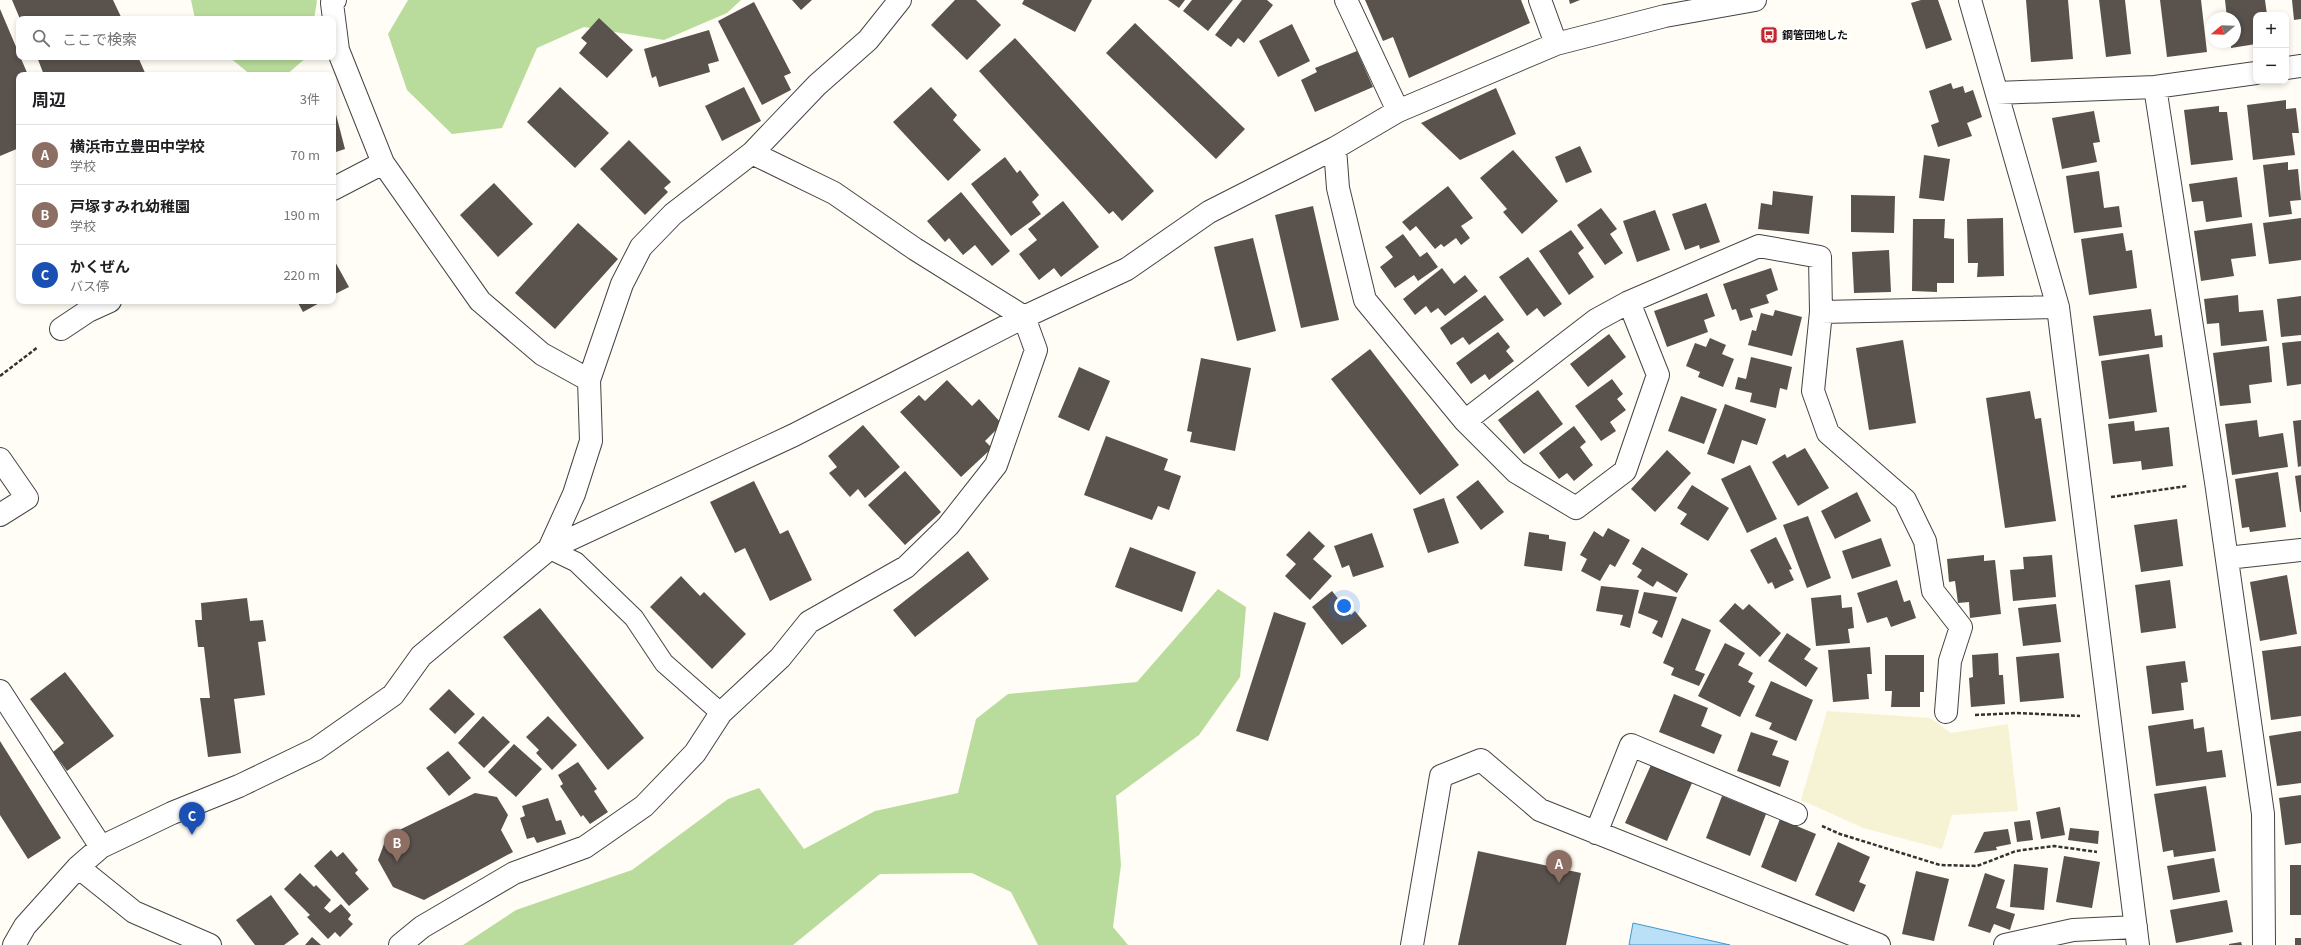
<!DOCTYPE html>
<html lang="ja">
<head>
<meta charset="utf-8">
<style>
  :root { --surface:#fff; --page:#f6f6f6; --text:#202124; --muted:#757577; --line:#e0e0e0; --accent:#b45309 }
  body { margin:0; font-family:Georgia,"Noto Sans JP",serif; background:var(--page); color:var(--text) }
  .controls { position:absolute; right:12px; top:12px; display:grid; overflow:hidden; border-radius:8px; box-shadow:0 2px 6px #0003 }
  .controls button { width:36px; height:36px; display:grid; place-items:center; padding:0; border:0; border-bottom:1px solid var(--line); background:var(--surface); color:var(--text); font:20px sans-serif }
  .compass { position:absolute; left:2205px; top:12px; width:36px; height:36px; border-radius:50%; background:var(--surface); box-shadow:0 2px 6px #0003; rotate:251deg }
  .you { position:absolute; left:1344px; top:606px; width:14px; height:14px; margin:-10px; border:3px solid #fff; border-radius:50%; background:#1a73e8; box-shadow:0 0 0 6px #1a73e833 }
  .badge { display:grid; place-items:center; width:26px; height:26px; border-radius:50%; background:var(--accent); color:#fff; font-size:13px; font-weight:700 }
  .pin { position:absolute; translate:-50% -33px; filter:drop-shadow(0 1px 2px #0008) }
  .pin::after { content:''; position:absolute; top:21px; width:14px; height:12px; background:inherit; clip-path:polygon(0 0,100% 0,50% 100%) }
  .list { margin:0; padding:0; list-style:none }
  h2 { display:flex; justify-content:space-between; align-items:center; height:52px; margin:0; padding:0 16px; font-size:17px }
  h2 small { font-size:13px; font-weight:400; color:var(--muted) }
  .list li { display:grid; grid-template-columns:26px 1fr auto; gap:12px; align-items:center; box-sizing:border-box; height:60px; padding:0 16px; border-top:1px solid var(--line) }
  .list b { display:block; font-size:15px; white-space:nowrap }
  .list p { margin:0; font-size:13px; white-space:nowrap; color:var(--muted) }
  .list em { font-size:13px; font-style:normal; color:var(--muted) }
  .icon { flex:none; width:22px; height:22px; fill:none; stroke:currentColor; stroke-width:2; stroke-linecap:round; stroke-linejoin:round }
  .map { position:relative; flex:none; width:2301px; height:945px; overflow:hidden }
  .search { position:absolute; background:var(--surface); box-shadow:0 2px 6px #0003; left:16px; top:16px; width:320px; height:44px; display:flex; align-items:center; gap:10px; box-sizing:border-box; padding:0 14px; border-radius:8px; color:var(--muted); font-size:15px }
  .panel { position:absolute; background:var(--surface); box-shadow:0 2px 6px #0003; left:16px; top:72px; width:320px; height:232px; border-radius:8px }
  .map>svg:first-child { display:block }
</style>
</head>
<body>
<div class="map">
<svg width="2301" height="945" viewBox="0 0 2301 945">
  <rect width="100%" height="100%" fill="#fffdf5"/>
  <path fill="#f6f3d4" d="M1827 711 1930 718 1951 733 2008 724 2018 811 1952 815 1942 849 1863 828 1801 800Z"/>
  <path fill="#b9dc9c" d="M191 0H316L317 1 314 19H195Z
    M408 0H741L727 13 664 40 584 27 537 48 502 128 452 134 407 90 388 34Z
    M229 57H307L286 75H251Z
    M1218 589 1246 607 1240 677 1199 735 1116 796 1121 865 1113 927 1128 945H1038L1011 892 972 873 880 874 793 945H463L516 910 632 870 728 799 759 788 804 849 875 811 958 793 976 719 1008 694 1137 682Z"/>
  <path fill="#b9e0f7" stroke="#3f96cf" d="M1633 923 1730 945H1629Z"/>
  <path fill="#5a524d" d="M12 0H113L122 19H20Z
    M792 0H812L801 10Z
    M955 0H976L1001 25 967 60 931 25Z
    M1024 0H1092L1075 32 1022 4Z
    M1168 0H1185L1179 8Z
    M1192 0H1233L1208 31 1183 11Z
    M1242 0H1267L1273 5 1244 43 1238 38 1231 47 1215 35Z
    M1365 0H1521L1530 23 1409 78 1393 37 1383 41Z
    M1569 0H1580L1570 4Z
    M1921 0H1938L1952 40 1926 49 1911 3Z
    M2026 0H2068L2073 59 2031 62Z
    M2099 0H2125L2131 54 2106 57Z
    M2160 0H2201L2207 52 2167 57Z
    M2225 0H2265L2267 15H2256V44L2231 48V42H2235V18H2227Z
    M2292 0H2301V19L2294 20Z
    M754 2 791 73 784 76 791 90 762 105 718 21Z
    M0 9 28 75H19V148L0 156Z
    M599 18 633 50 607 78 579 53 587 43 581 38Z
    M1135 23 1245 129 1216 159 1106 53Z
    M1292 24 1310 61 1278 77 1259 41Z
    M709 30 719 61 708 64 710 72 659 87 656 76 652 78 644 49Z
    M1015 38 1154 191 1122 221 1113 211 1109 214 979 71Z
    M1357 51 1373 87 1315 112 1301 80 1317 72 1315 68Z
    M37 57H138L146 75H44Z
    M1951 83 1953 89 1963 86 1965 93 1973 90 1982 117 1967 123 1972 136 1938 147 1931 125 1939 122 1929 91Z
    M560 87 609 133 575 168 527 122Z
    M744 87 761 121 722 141 705 106Z
    M931 87 957 115 953 120 981 150 948 181 893 122Z
    M1496 88 1516 134 1460 160 1421 123Z
    M2286 100V109L2296 108 2299 133H2292L2295 155 2253 160 2247 105Z
    M333 103 345 149 333 153Z
    M2219 106V112H2227L2233 160 2191 165 2184 110Z
    M2094 111 2100 142 2093 143 2097 162 2062 169 2052 118Z
    M629 140 671 182 664 188 668 192 645 215 600 169Z
    M1580 146 1592 172 1566 183 1555 157Z
    M1513 150 1558 201 1522 234 1503 212 1507 209 1480 178Z
    M1924 155 1950 159 1944 201 1919 198Z
    M1005 157 1017 173 1020 170 1039 195 1032 202 1041 214 1011 236 971 184Z
    M2288 162V170L2298 169 2301 200 2290 201 2292 214 2269 217 2263 165Z
    M2099 171 2104 208 2119 206 2122 227 2074 233 2066 176Z
    M2237 177 2242 217 2206 222 2203 201 2192 202 2189 184Z
    M494 183 533 224 498 257 460 215Z
    M1448 186 1473 218 1461 226 1470 238 1461 245 1456 238 1444 247 1441 244 1435 249 1416 226 1410 231 1402 222Z
    M1773 191 1813 196 1809 234 1758 229 1761 203 1772 205Z
    M961 192 1010 251 992 266 975 245 963 255 949 238 945 242 927 221Z
    M1851 195 1895 196 1894 233 1851 232Z
    M1063 201 1099 247 1061 277 1054 268 1039 280 1019 254 1037 240 1028 229Z
    M1706 203 1720 242 1700 249 1699 245 1685 250 1672 214Z
    M1313 206 1339 320 1301 328 1275 215Z
    M1601 208 1617 229 1610 234 1623 253 1605 265 1577 225Z
    M1655 210 1670 250 1637 262 1623 221Z
    M2003 218 2004 276 1977 277 1978 263H1968L1967 219Z
    M2301 218V260L2269 264 2263 223Z
    M1913 219H1945L1944 238 1954 239V283H1937V292L1912 291Z
    M578 223 618 259 555 329 515 293Z
    M2252 223 2256 256 2231 259 2234 276 2201 281 2194 231Z
    M1571 230 1584 248 1578 253 1594 277 1569 295 1539 251Z
    M2123 233 2126 251 2132 250 2137 288 2089 295 2081 239Z
    M1403 234 1420 257 1427 252 1438 267 1418 281 1414 275 1395 288 1380 267 1393 257 1385 247Z
    M1253 238 1276 331 1237 341 1214 247Z
    M1889 250 1891 292 1854 293 1852 252Z
    M1528 257 1562 304 1544 317 1537 308 1527 316 1499 277Z
    M333 258 349 287 333 295Z
    M1442 268 1454 284 1465 275 1478 291 1445 316 1438 308 1431 313 1426 306 1415 315 1403 299Z
    M1771 268 1778 290 1766 295 1769 303 1750 309 1753 317 1740 321 1736 309 1732 310 1723 284Z
    M1707 293 1715 316 1704 320 1708 332 1667 347 1654 311Z
    M1485 295 1504 320 1469 345 1463 337 1451 345 1440 328Z
    M2238 295 2239 312 2263 310 2267 341 2221 346 2219 323 2207 324 2204 299Z
    M2301 296V335L2281 337 2277 299Z
    M297 301H323L303 312Z
    M2151 309 2155 336 2162 335 2163 347 2099 356 2093 316Z
    M1775 310 1802 317 1792 356 1748 345 1752 330 1756 331 1761 313 1773 316Z
    M1498 332 1510 347 1506 351 1514 361 1489 380 1485 374 1471 384 1456 363Z
    M1609 334 1626 357 1588 387 1570 364Z
    M1710 338 1726 345 1722 354 1734 359 1723 387 1698 377 1700 372 1686 366 1695 343 1706 347Z
    M1903 340 1916 423 1869 430 1856 348Z
    M2301 341V384L2287 386 2282 343Z
    M2269 346 2272 382 2249 385 2251 403 2220 406 2213 353Z
    M1370 349 1459 465 1420 495 1331 379Z
    M2149 354 2157 412 2109 419 2101 361Z
    M1751 357 1792 367 1787 390 1780 388 1776 408 1750 402 1752 393 1735 389 1738 377 1746 379Z
    M1201 358 1251 368 1235 451 1190 442 1192 432 1187 431Z
    M1079 367 1110 381 1089 431 1058 417Z
    M1612 379 1623 394 1617 399 1626 410 1610 422 1616 431 1601 441 1575 406Z
    M947 380 972 406 979 399 1002 424 985 441 992 448 961 477 900 412 919 395 925 401Z
    M1538 390 1563 424 1524 454 1498 420Z
    M2030 391 2035 419 2041 418 2056 521 2005 528 1986 398Z
    M1681 396 1717 409 1704 444 1668 431Z
    M1725 404 1766 419 1757 445 1742 440 1734 464 1707 454Z
    M2257 420 2259 437 2283 433 2288 467 2232 475 2225 424Z
    M2301 420V466L2298 467 2293 421Z
    M2134 421 2135 431 2169 427 2173 466 2142 470 2141 461 2113 464 2108 424Z
    M863 425 900 467 865 498 858 489 850 497 829 473 837 467 828 456Z
    M1574 426 1586 442 1580 447 1593 465 1574 481 1567 473 1559 479 1539 453Z
    M1106 436 1168 459 1164 470 1181 476 1169 510 1158 506 1152 520 1084 495Z
    M1805 448 1829 488 1798 506 1772 462 1785 454 1787 458Z
    M1667 450 1691 473 1655 512 1631 489Z
    M1750 465 1777 519 1747 533 1721 479Z
    M905 471 941 512 905 545 868 505Z
    M2278 472 2286 527 2250 532 2249 527 2242 528 2235 479Z
    M2301 475V512H2300L2295 476Z
    M1478 480 1504 512 1481 530 1456 497Z
    M754 481 780 534 788 530 812 580 770 601 745 548 735 553 710 502Z
    M1692 485 1729 508 1708 541 1680 524 1687 514 1677 508Z
    M1857 492 1871 521 1835 539 1821 511Z
    M1444 498 1459 543 1428 553 1413 509Z
    M1808 516 1831 578 1807 588 1783 525Z
    M2177 519 2183 566 2141 572 2134 525Z
    M1608 528 1630 540 1615 567 1610 564 1600 581 1581 571 1587 559 1580 555 1594 531 1603 537Z
    M1309 531 1325 546 1313 559 1332 576 1310 600 1285 576 1296 564 1286 555Z
    M1529 532 1549 535V539L1566 542 1562 571 1524 566Z
    M1372 533 1384 567 1353 577 1349 565 1342 568 1334 546Z
    M1776 537 1792 569 1789 570 1794 580 1775 589 1772 582 1768 584 1750 550Z
    M1881 538 1891 566 1852 579 1842 551Z
    M1130 547 1196 572 1182 612 1115 587Z
    M1642 547 1688 574 1677 593 1657 581 1653 587 1637 577 1642 570 1632 564Z
    M968 551 989 579 915 637 893 610Z
    M1984 555V561L1995 560 2001 614 1970 618 1969 602 1958 603 1955 581 1949 582 1947 559Z
    M2052 555 2056 597 2013 601 2010 570 2024 569 2023 557Z
    M2287 575 2297 634 2260 641 2250 582Z
    M681 576 700 596 704 592 746 634 712 669 650 607Z
    M1897 580 1904 602 1910 600 1916 618 1891 627 1887 617 1867 623 1857 593Z
    M2170 580 2176 628 2141 633 2135 585Z
    M1601 586 1639 590 1630 628 1620 625 1623 615 1596 611Z
    M1332 591 1351 615 1355 611 1367 626 1342 645 1312 607Z
    M1644 592 1677 597 1662 638 1652 633 1658 621 1638 613Z
    M1841 595 1842 608 1852 607 1854 628 1848 629 1850 643 1816 646 1811 598Z
    M247 598 250 621 263 620 266 641 258 642 265 695 234 699 241 753 208 757 200 698H210L204 647H198L195 620H202L201 603Z
    M1735 603 1743 610 1749 604 1781 633 1760 657 1719 621Z
    M2056 604 2061 642 2023 646 2018 608Z
    M540 608 644 738 608 770 503 637Z
    M1274 612 1306 623 1268 741 1236 731Z
    M1682 618 1711 630 1695 670 1705 674 1699 686 1671 675 1674 668 1663 663Z
    M1787 633 1811 649 1804 659 1818 668 1806 687 1768 661Z
    M1725 643 1745 653 1738 665 1753 673 1748 682 1755 686 1740 717 1698 696Z
    M2301 646V716L2271 720 2262 651Z
    M1870 647 1872 674H1867L1869 699 1833 702 1828 650Z
    M1998 653 1999 675H2003L2005 704 1971 707 1969 678 1973 677 1972 655Z
    M2059 653 2064 698 2020 702 2016 657Z
    M1885 655H1924V692H1920V707H1891L1892 691H1885Z
    M2185 661 2188 682 2181 683 2184 710 2152 714 2146 666Z
    M65 672 114 736 67 771 53 752 64 743 30 699Z
    M1771 681 1813 700 1796 741 1769 729 1772 723 1755 716Z
    M449 689 475 714 455 734 429 709Z
    M1674 694 1708 708 1701 726 1722 735 1714 754 1659 732Z
    M483 716 510 742 484 768 458 743Z
    M548 716 577 745 552 770 536 753 539 750 526 737Z
    M2193 719 2194 729 2204 727 2207 752 2222 750 2226 777 2156 786 2148 726Z
    M2301 731V783L2277 786 2269 736Z
    M1751 732 1778 741 1772 755 1789 761 1780 787 1737 771Z
    M0 741 61 838 28 859 0 815Z
    M514 744 542 769 516 797 488 772Z
    M448 751 471 778 449 796 426 768Z
    M578 762 597 789 594 791 608 812 590 824 583 815 581 817 560 786 563 784 558 775Z
    M1651 765 1692 783 1667 841 1625 823Z
    M2206 786 2216 851 2174 857 2173 850 2163 852 2154 794Z
    M475 793 497 797 508 815 501 830 513 852 424 900 393 887 378 860 387 836Z
    M2301 795V843L2285 845 2279 798Z
    M1722 796 1766 814 1750 856 1706 838Z
    M548 798 556 821 561 820 566 834 537 843 534 837 527 839 520 818 525 816 522 806Z
    M2060 807 2065 835 2041 839 2036 812Z
    M1780 819 1816 834 1796 882 1761 867Z
    M2030 820 2033 840 2017 842 2014 822Z
    M2070 828 2099 831 2098 844 2068 840Z
    M2008 829 2011 844 1996 847 1997 850 1974 853 1984 832Z
    M1838 842 1870 857 1859 882 1866 885 1854 912 1815 895Z
    M331 850 337 857 343 852 358 870 355 873 369 889 349 906 314 866Z
    M1478 851 1581 873 1566 945H1458Z
    M2064 856 2100 862 2092 908 2056 902Z
    M2214 858 2220 892 2173 900 2167 866Z
    M2014 864 2048 868 2044 910 2010 907Z
    M2290 865H2301V915H2290Z
    M1916 871 1949 879 1934 941 1902 934Z
    M300 873 314 887 316 885 331 900 324 908 330 913 341 904 351 915 348 919 353 924 340 937 335 932 328 939 307 917 310 915 284 889Z
    M1985 873 2005 880 1996 908 2015 914 2010 930 1994 924 1990 933 1968 926Z
    M271 895 299 934 284 945H255L236 920Z
    M2227 900 2233 932 2176 943 2170 910Z
    M312 937 321 945H305Z
    M2295 938H2301V945H2295Z
    M2241 942 2242 945H2229V944Z"/>
  <g fill="none" stroke-linecap="round" stroke-linejoin="round">
    <defs>
      <path id="lane" d="M549 549 576 562 634 618 664 663 721 713"/>
      <path id="street" d="M335 0 332 3 338 50 383 163 480 301 542 354 589 380
        M1346 0 1398 111
        M1540 0 1556 44
        M1970 0 2058 307 2138 945
        M2286 68 2301 66
        M2155 87 2216 482 2263 814 2264 945
        M1997 93 2155 87 2256 73
        M1335 148 1338 188 1365 300 1465 421 1596 320 1629 302 1759 246 1820 257 1821 312 1813 391 1828 433 1905 500 1925 541 1933 591 1961 627 1950 661 1946 712
        M333 189 383 163
        M1821 312 2058 307
        M61 329 88 311 110 301
        M1465 421 1516 472 1576 508 1625 471 1658 375 1629 302
        M0 459 27 498 0 515
        M549 549 574 494 591 441 589 380 622 284 641 247 673 214 752 153 817 85 868 40 900 0
        M2227 558 2301 550
        M0 691 101 847
        M1596 833 1631 745 1796 814
        M78 867 134 912 210 945
        M14 945 25 926 78 867 101 847 172 813 239 786 316 749 393 695 421 656 549 549 794 435 1024 317 1127 269 1209 212 1335 148 1398 111 1556 44 1665 16 1755 0
        M400 945 422 927 514 873 585 847 644 806 695 753 721 713 780 658 809 622 906 567 948 526 996 465 1036 350 1024 317 915 249 834 193 752 153
        M1412 945 1441 776 1481 760 1540 810 1879 945
        M2005 945 2073 930 2136 927"/>
    </defs>
    <use href="#lane" stroke="#444" stroke-width="21"/>
    <use href="#street" stroke="#444" stroke-width="24"/>
    <path stroke="#333" stroke-width="2.5" stroke-dasharray="4 2" stroke-linecap="butt" d="M0 376 38 347
      M2111 497 2187 486
      M1975 715 2017 713 2080 716
      M1822 826 1840 834 1940 865 1977 866 2016 851 2054 846 2097 852"/>
    <use href="#lane" stroke="#fff" stroke-width="19"/>
    <use href="#street" stroke="#fff" stroke-width="22"/>
  </g>
  <defs>
    <symbol id="bus-square" viewBox="-11 -11 22 22"><rect x="-9" y="-9" width="18" height="18" rx="4" fill="#c4262e" stroke="#fff"/><path d="M-5-6H5V4H4V6H2V4H-2V6H-4V4H-5ZM-3.5-4V0h7V-4ZM-3.5 1.2v1.5H-2V1.2ZM2 1.2v1.5H3.5V1.2Z" fill="#fff"/></symbol>
  </defs>
  <g fill-rule="evenodd">
    <use href="#bus-square" x="1759" y="25" width="20" height="20"/>
  </g>
  <g text-anchor="middle" stroke-width="4" stroke-linejoin="round" paint-order="stroke">
    <g font-size="11" font-weight="bold" fill="#111" stroke="#fff" text-anchor="start">
      <text x="1782" y="39">鋼管団地した</text>
    </g>
  </g>
</svg>
<div class="controls">
<button>+</button>
<button>−</button>
</div>
<svg class="compass" viewBox="-18 -18 36 36"><path d="M0-13l5 13h-10z" fill="#e53935"/><path d="M0 13l5-13h-10z" fill="#757577"/></svg>
<div class="you"></div>
<div class="pin badge" style="left:1559px;top:883px;background:#8d6e63">A</div>
<div class="pin badge" style="left:397px;top:862px;background:#8d6e63">B</div>
<div class="pin badge" style="left:192px;top:835px;background:#1a4fb4">C</div>
<div class="search"><svg class="icon" aria-label="search" viewBox="0 0 24 24"><circle cx="10" cy="10" r="6"/><path d="M15 15l6 6"/></svg>ここで検索</div>
<section class="panel">
<h2>周辺<small>3件</small></h2>
<ul class="list">
<li><span class="badge" style="background:#8d6e63">A</span><div><b>横浜市立豊田中学校</b><p>学校</p></div><em>70 m</em></li>
<li><span class="badge" style="background:#8d6e63">B</span><div><b>戸塚すみれ幼稚園</b><p>学校</p></div><em>190 m</em></li>
<li><span class="badge" style="background:#1a4fb4">C</span><div><b>かくぜん</b><p>バス停</p></div><em>220 m</em></li>
</ul>
</section>
</div>
</body>
</html>
